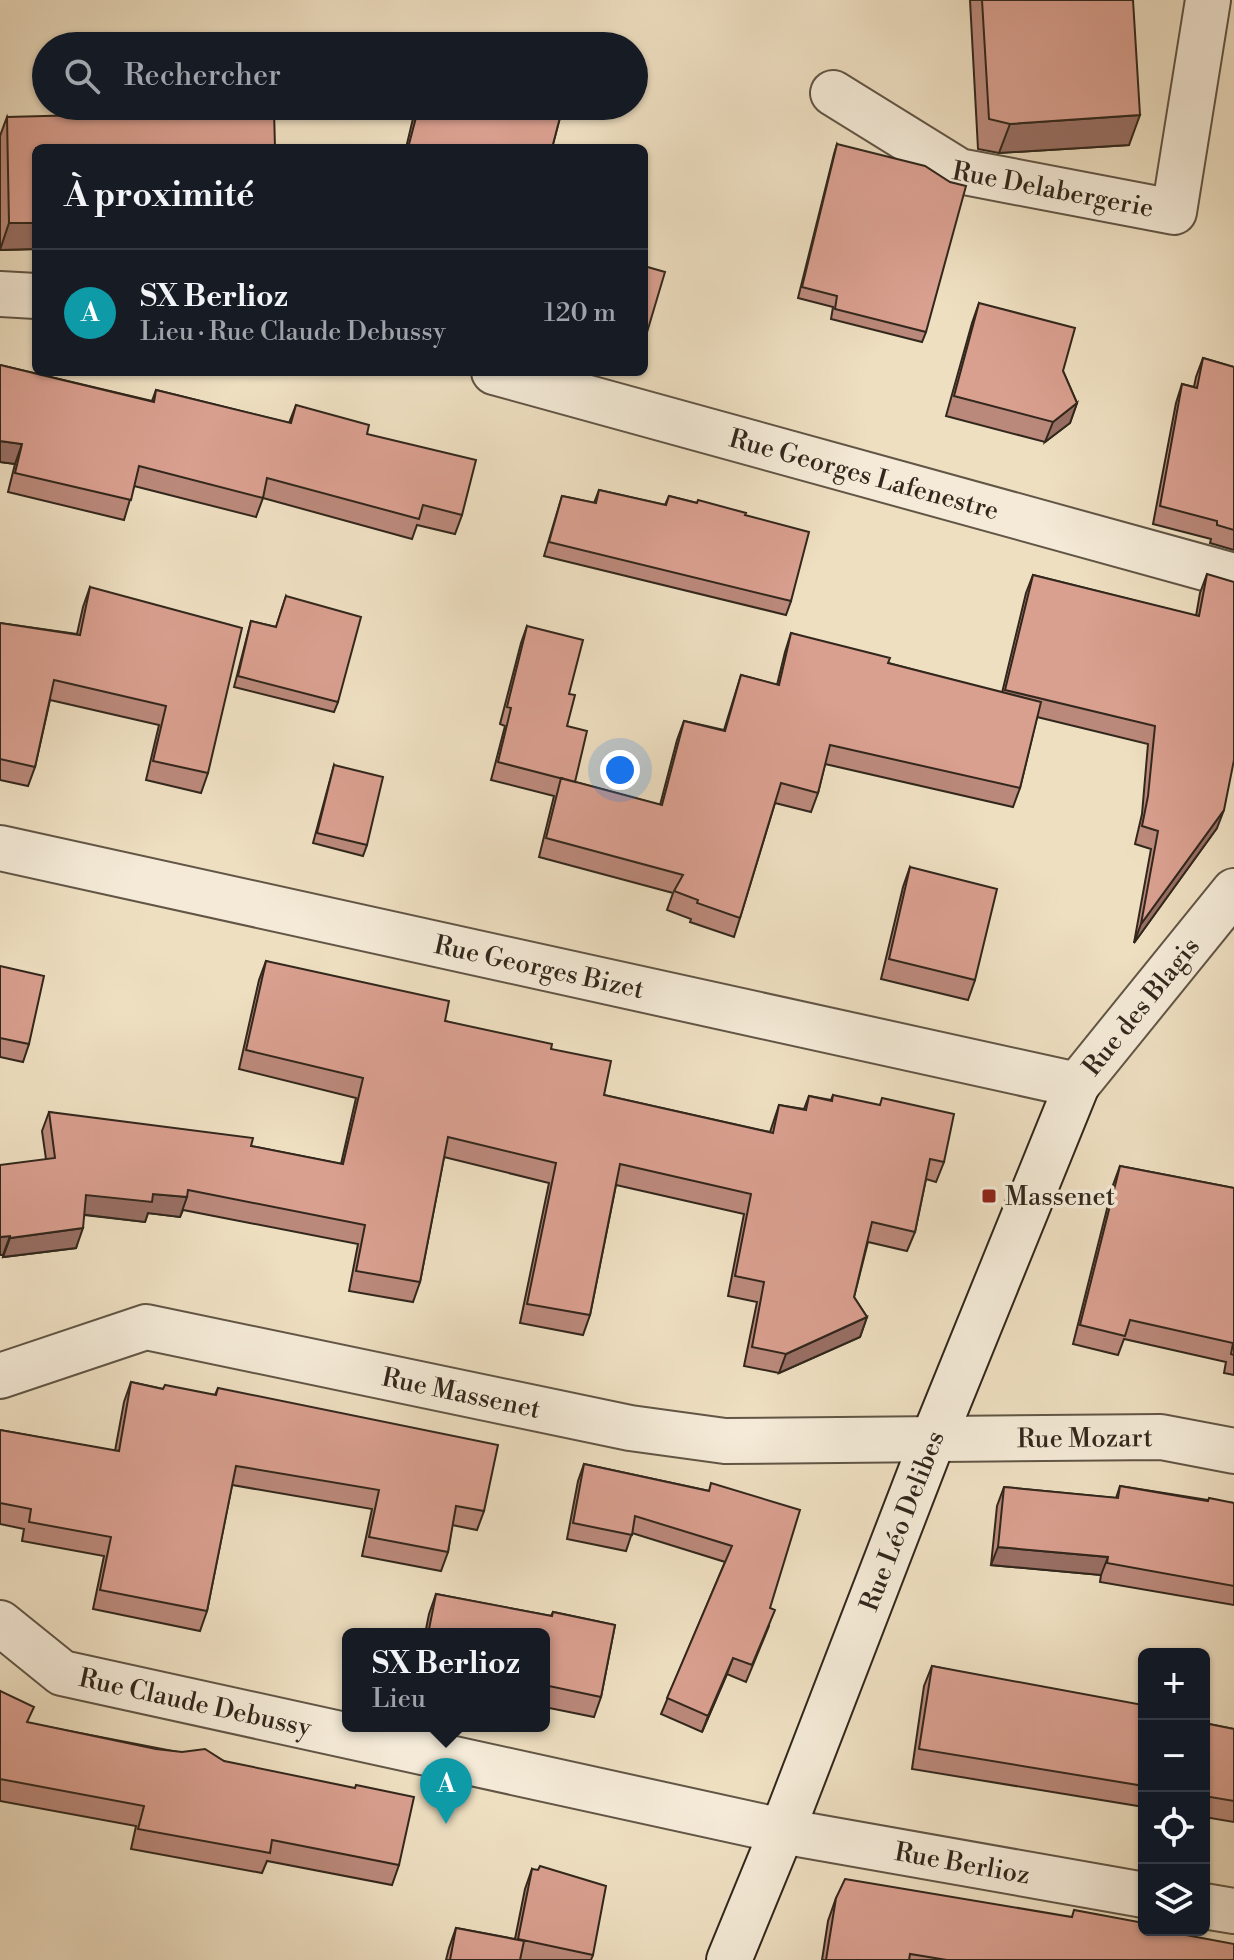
<!DOCTYPE html>
<html lang="fr">
<head>
<meta charset="utf-8">
<style>
  :root { --surface:#171b24; --page:#20242c; --text:#f1f3f6; --muted:#9ea1a6; --line:#363941; --accent:#8c9099 }
  body { margin:0; font-family:"Libre Bodoni",serif; background:var(--page); color:var(--text) }
  .controls { position:absolute; right:24px; bottom:24px; display:grid; overflow:hidden; border-radius:12px; box-shadow:0 2px 6px #0004 }
  .controls button { width:72px; height:72px; display:grid; place-items:center; padding:0; border:0; border-bottom:2px solid var(--line); background:var(--surface); color:var(--text); font:40px sans-serif }
  .you { position:absolute; left:620px; top:770px; width:28px; height:28px; margin:-20px; border:6px solid #fff; border-radius:50%; background:#1a73e8; box-shadow:0 0 0 12px #1a73e833 }
  .badge { display:grid; place-items:center; width:52px; height:52px; border-radius:50%; background:var(--accent); color:#fff; font-size:26px; font-weight:700 }
  .pin { position:absolute; translate:-50% -66px; filter:drop-shadow(0 2px 4px #0008) }
  .pin::after { content:''; position:absolute; top:42px; width:28px; height:24px; background:inherit; clip-path:polygon(0 0,100% 0,50% 100%) }
  .popup { position:absolute; left:342px; top:1628px; width:208px; height:104px; box-sizing:border-box; display:grid; place-content:center; border-radius:12px; background:var(--surface); filter:drop-shadow(0 2px 6px #0005); font-size:26px; white-space:nowrap; color:var(--muted) }
  .popup b { font-size:30px; color:var(--text) }
  .popup::after { content:''; position:absolute; left:50%; top:100%; margin-left:-16px; border:16px solid transparent; border-top-color:var(--surface) }
  .list { margin:0; padding:0; list-style:none }
  h2 { display:flex; justify-content:space-between; align-items:center; height:104px; margin:0; padding:0 32px; font-size:34px }
  h2 small { font-size:26px; font-weight:400; color:var(--muted) }
  .list li { display:grid; grid-template-columns:52px 1fr auto; gap:24px; align-items:center; box-sizing:border-box; height:128px; padding:0 32px; border-top:2px solid var(--line) }
  .list b { display:block; font-size:30px; white-space:nowrap }
  .list p { margin:0; font-size:26px; white-space:nowrap; color:var(--muted) }
  .list em { font-size:26px; font-style:normal; color:var(--muted) }
  .icon { flex:none; width:44px; height:44px; fill:none; stroke:currentColor; stroke-width:2; stroke-linecap:round; stroke-linejoin:round }
  .map { position:relative; flex:none; width:1234px; height:1960px; overflow:hidden }
  .search { position:absolute; background:var(--surface); box-shadow:0 2px 6px #0004; left:32px; top:32px; width:616px; height:88px; display:flex; align-items:center; gap:20px; box-sizing:border-box; padding:0 28px; border-radius:44px; color:var(--muted); font-size:30px }
  .panel { position:absolute; background:var(--surface); box-shadow:0 2px 6px #0004; left:32px; top:144px; width:616px; height:232px; border-radius:12px }
  .map>svg:first-child { display:block }
</style>
</head>
<body>
<div class="map">
<svg width="1234" height="1960" viewBox="0 0 1234 1960">
  <rect width="100%" height="100%" fill="#eedfc1"/>
  <filter id="stains"><feTurbulence type="fractalNoise" baseFrequency=".0025" numOctaves="4"/><feColorMatrix values="0 0 0 0 .2 0 0 0 0 .09 0 0 0 0 .02 0 0 0 .5 -.17"/></filter>
  <radialGradient id="worn" r=".72"><stop offset=".6" stop-color="#630" stop-opacity="0"/><stop offset="1" stop-color="#630" stop-opacity=".3"/></radialGradient>
  <g fill="none" stroke-linecap="round" stroke-linejoin="round">
    <defs>
      <g id="street">
        <path id="s1" d="M833 93 959 171 1174 212 1208 0"/>
        <path d="M0 294 36 296"/>
        <path id="s2" d="M494 372 1234 576"/>
        <path id="s3" d="M0 848 1077 1085 1234 891"/>
        <path id="s4" d="M0 1376 146 1327 630 1428 725 1441 1161 1437 1234 1451"/>
        <path id="s5" d="M0 1623 62 1673 782 1831 1144 1895"/>
        <path d="M1204 1906 1234 1911"/>
      </g>
      <g id="secondary">
        <path id="s6" d="M729 1960 782 1831 934 1437 1077 1085"/>
      </g>
    </defs>
    <use href="#street" stroke="#615545" stroke-width="48"/>
    <use href="#secondary" stroke="#32271c" stroke-width="48"/>
    <use href="#street" stroke="#f4ead7" stroke-width="44"/>
    <use href="#secondary" stroke="#f4ead7" stroke-width="44"/>
  </g>
  <path fill="#bb897b" stroke="#32271c" stroke-width="2" d="M970 0H1133L1129 145 999 153 978 149Z
    M416 106H563L552 148H406Z
    M7 117 36 249 0 250V136Z
    M837 144 926 332 922 342 831 319 833 307 798 298 834 154Z
    M979 303 1063 371 1077 403 1070 423 1045 442 946 416 972 323Z
    M1203 358 1234 367V550L1210 543 1211 539 1153 524 1176 403 1182 384 1194 387 1196 377Z
    M0 365 152 401 156 390 289 423 296 405 367 434 462 515 455 534 417 525 412 539 263 498 256 517 134 486 124 520 8 492 15 464 0 462Z
    M599 490 665 505 669 496 745 515 791 601 786 615 544 556 562 496 594 503Z
    M1207 574 1217 828 1134 943 1151 849 1135 844 1142 814 1148 744 1037 717 1020 788 1013 807 825 764 818 793 811 812 775 803 740 918 734 937 690 922 691 919 667 910 673 893 539 857 554 796 491 780 505 726 500 724 521 643 527 626 569 694 567 726 575 782 660 805 677 740 684 721 724 730 741 675 777 685 785 652 791 633 888 663 1002 693 1026 593 1033 575 1196 616 1200 593Z
    M90 587 208 773 201 793 146 780 159 725 50 700 35 767 28 786 0 780V623L77 634 83 607Z
    M286 596 338 702 334 712 234 687 251 621 276 627Z
    M334 765 367 845 363 856 313 843Z
    M910 867 975 980 968 1000 881 979 903 887Z
    M266 961 445 1021 551 1049 604 1095 770 1132 779 1105 804 1109 809 1096 831 1100 833 1095 944 1162 936 1182 926 1179 915 1232 907 1251 868 1242 854 1297 867 1317 860 1337 779 1373 744 1366 757 1302 728 1296 744 1214 616 1185 590 1315 583 1335 520 1323 549 1183 444 1157 420 1282 413 1302 349 1291 358 1244 183 1210 180 1217 148 1213 145 1222 84 1215 76 1248 3 1257V1255H0L46 1159 42 1131 49 1112 251 1146 341 1164 356 1098 239 1069 259 980Z
    M0 966 29 1044 23 1062 0 1057Z
    M1120 1166 1234 1188V1375L1224 1373 1226 1362 1124 1339 1118 1355 1073 1344 1113 1185Z
    M131 1382 163 1389 215 1395 218 1388 484 1511 477 1530 452 1525 448 1552 441 1571 362 1556 372 1509 232 1485 207 1611 200 1631 93 1609 104 1556 22 1541 24 1529 0 1524V1430L115 1451 124 1402Z
    M584 1464 709 1491 770 1608 769 1626 746 1682 727 1674 702 1732 661 1714 725 1562 632 1533 626 1551 567 1539 578 1481Z
    M1120 1486 1208 1500 1234 1503V1605L1100 1582 1101 1575 991 1565 997 1506 1004 1487 1116 1498Z
    M436 1594 551 1616 553 1612 615 1625 601 1697 594 1717 544 1707V1634H425L429 1614Z
    M932 1666 1144 1712V1807L912 1769 924 1686Z
    M0 1691 28 1723 224 1761 399 1865 392 1885 267 1861 262 1873 131 1849 136 1826 0 1801Z
    M1204 1723 1234 1729V1822L1204 1817Z
    M532 1869 593 1955 591 1960H446L449 1948 456 1928 515 1939 525 1889Z
    M836 1898 1071 1917 1175 1933 1234 1960H822L828 1921Z"/>
  <path fill="#986f64" stroke="#32271c" stroke-width="2" d="M1140 115 1129 145 999 153 1010 124Z
    M9 223H36V249L0 250Z
    M1077 403 1070 423 1045 442 1053 422Z
    M0 441 22 444 15 464 0 462Z
    M1224 810 1217 828 1134 943 1141 924Z
    M153 1194 187 1197 180 1217 148 1213 145 1222 79 1214 86 1195Z
    M83 1228 76 1248 3 1257 10 1238Z
    M10 1236 3 1255H0V1237Z
    M867 1317 860 1337 779 1373 786 1354Z
    M998 1547 1108 1557 1101 1575 991 1565Z
    M733 1658 727 1674 702 1732 708 1716Z"/>
  <path fill="#d99f8f" stroke="#32271c" stroke-width="2" d="M982 0H1133L1140 115 1010 124 989 119Z
    M419 106H563L552 148H408Z
    M274 110 275 148H36V223H9L7 117Z
    M837 144 925 166 950 182 966 186 926 332 835 309 837 296 802 287Z
    M644 266 665 272 645 339H644Z
    M979 303 1075 328 1063 371 1077 403 1053 422 954 396Z
    M1203 358 1234 367V530L1217 525V521L1160 506 1182 384 1197 388Z
    M0 365 154 402 156 390 291 423 296 405 369 425 367 434 476 460 462 515 423 505 419 519 267 478 263 498 139 466 131 500 15 473 22 444 0 441Z
    M599 490 666 505 669 496 697 503 698 500 746 513 745 515 809 532 791 601 549 542 562 496 596 503Z
    M1207 574 1234 582V760L1224 810 1141 924 1158 831 1142 826 1148 796 1155 726 1005 690 1033 575 1199 616Z
    M90 587 242 628 208 773 153 761 166 706 54 680 35 767 0 759V623L80 635Z
    M286 596 361 617 338 702 238 676 251 621 276 627Z
    M527 626 583 640 569 694 575 695 567 726 587 731 575 782 498 762 511 708 507 707Z
    M791 633 890 658 888 663 1041 702 1020 788 830 745 818 793 781 783 740 918 697 903 698 900 674 891 683 875 546 838 561 778 662 805 684 721 725 731 741 675 779 685Z
    M334 765 383 777 367 845 317 833Z
    M910 867 997 889 975 980 889 959Z
    M266 961 449 1001 445 1021 552 1044 551 1049 611 1061 604 1095 773 1133 779 1105 806 1110 809 1096 832 1101 833 1095 880 1105 882 1098 954 1114 944 1162 930 1159 915 1232 872 1222 854 1297 867 1317 786 1354 752 1347 764 1282 735 1276 751 1194 620 1164 590 1315 527 1304 556 1163 448 1137 420 1282 356 1271 365 1225 188 1190 187 1197 153 1194 152 1202 86 1195 83 1228 10 1238V1236L0 1237V1165L55 1158 49 1112 253 1138 251 1146 343 1164 363 1078 246 1050Z
    M0 966 44 976 29 1044 0 1038Z
    M1120 1166 1234 1188V1355L1231 1354 1233 1343 1130 1320 1125 1336 1080 1325Z
    M131 1382 163 1389 165 1385 216 1395 218 1388 498 1445 484 1511 456 1506 448 1552 369 1537 379 1490 236 1466 207 1611 100 1590 111 1537 29 1522 31 1509 0 1503V1430L119 1451Z
    M584 1464 709 1491 711 1483 800 1510 770 1608 775 1610 752 1665 733 1658 708 1716 667 1698 732 1546 635 1516 632 1535 573 1523Z
    M1120 1486 1208 1501 1209 1498 1234 1503V1586L1107 1563 1108 1557 998 1547 1004 1487 1118 1498Z
    M436 1594 552 1616 553 1612 615 1625 601 1697 544 1685V1634H428Z
    M932 1666 1143 1705 1142 1711 1144 1712V1786L919 1749Z
    M0 1691 34 1707 27 1722 156 1749 182 1752 205 1749 224 1761 355 1788 356 1785 414 1797 399 1865 272 1840 270 1853 138 1829 144 1806 0 1779Z
    M1204 1723 1234 1729V1801L1204 1796Z
    M540 1866 606 1886 593 1955 518 1939 532 1869 538 1870Z
    M845 1879 1072 1917 1074 1910 1144 1923V1930H1176L1175 1933 1234 1944V1960H947L910 1954 909 1960H826L836 1898Z
    M456 1928 524 1941 520 1960H450Z"/>
  <rect fill="#8f2418" stroke="#f4ead7" stroke-width="3" x="981" y="1188" width="16" height="16" rx="4"/>
  <g text-anchor="middle" stroke-width="7" stroke-linejoin="round" paint-order="stroke">
    <g font-size="26" fill="#32271c" stroke="#f4ead7">
      <text dy="9" stroke="none"><textPath href="#s1" startOffset="244">Rue Delabergerie</textPath></text>
      <text dy="9" stroke="none"><textPath href="#s2" startOffset="384">Rue Georges Lafenestre</textPath></text>
      <text dy="9" stroke="none"><textPath href="#s3" startOffset="552">Rue Georges Bizet</textPath></text>
      <text dy="9" stroke="none"><textPath href="#s3" startOffset="1204">Rue des Blagis</textPath></text>
      <text dy="9" stroke="none"><textPath href="#s4" startOffset="476">Rue Massenet</textPath></text>
      <text dy="9" stroke="none"><textPath href="#s4" startOffset="1104">Rue Mozart</textPath></text>
      <text dy="9" stroke="none"><textPath href="#s6" startOffset="472">Rue Léo Delibes</textPath></text>
      <text dy="9" stroke="none"><textPath href="#s5" startOffset="216">Rue Claude Debussy</textPath></text>
      <text dy="9" stroke="none"><textPath href="#s5" startOffset="1000">Rue Berlioz</textPath></text>
    </g>
    <g font-size="26" fill="#32271c" stroke="#f4ead7" text-anchor="start">
      <text x="1005" y="1205">Massenet</text>
    </g>
  </g>
  <rect width="100%" height="100%" filter="url(#stains)"/>
  <rect width="100%" height="100%" fill="url(#worn)"/>
</svg>
<div class="controls">
<button>+</button>
<button>−</button>
<button><svg class="icon" aria-label="locate" viewBox="0 0 24 24"><circle cx="12" cy="12" r="6"/><path d="M12 2v4M12 18v4M2 12h4M18 12h4"/></svg></button>
<button><svg class="icon" aria-label="layers" viewBox="0 0 24 24"><path d="M12 4l9 5-9 5-9-5zM3 14l9 5 9-5"/></svg></button>
</div>
<div class="you"></div>
<div class="pin badge" style="left:446px;top:1824px;background:#0f9aa8">A</div>
<div class="popup"><b>SX Berlioz</b>Lieu</div>
<div class="search"><svg class="icon" aria-label="search" viewBox="0 0 24 24"><circle cx="10" cy="10" r="6"/><path d="M15 15l6 6"/></svg>Rechercher</div>
<section class="panel">
<h2>À proximité<small></small></h2>
<ul class="list">
<li><span class="badge" style="background:#0f9aa8">A</span><div><b>SX Berlioz</b><p>Lieu · Rue Claude Debussy</p></div><em>120 m</em></li>
</ul>
</section>
</div>
</body>
</html>
